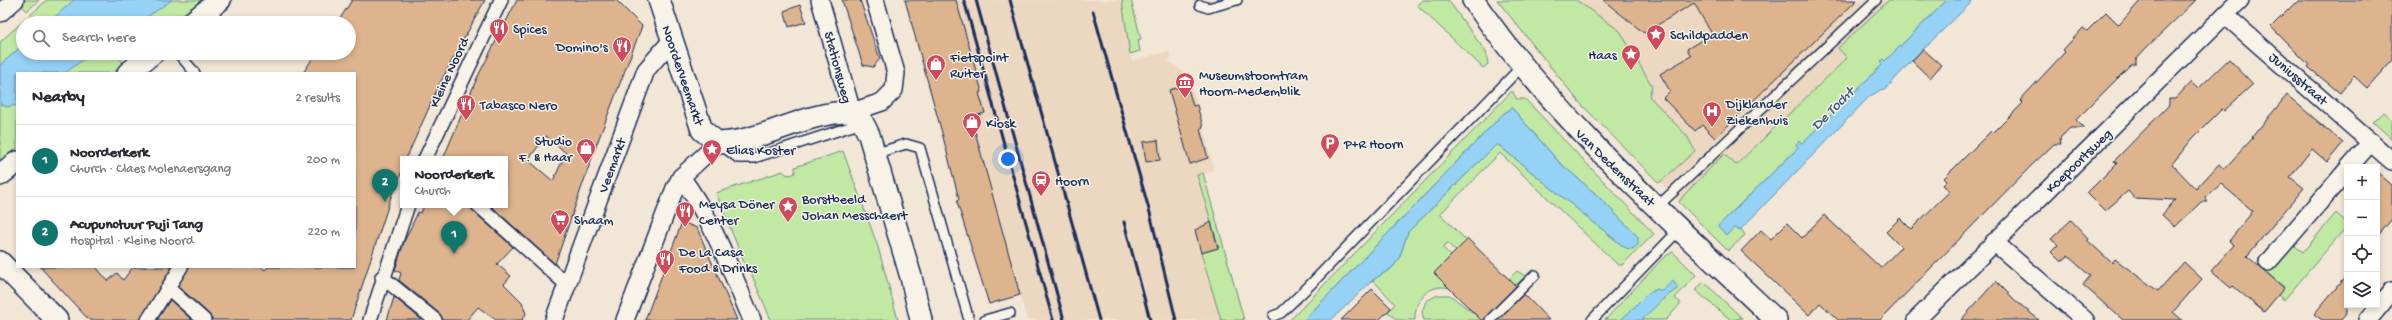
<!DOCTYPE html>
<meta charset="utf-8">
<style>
body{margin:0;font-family:"Gochi Hand",sans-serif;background:#f7f7f7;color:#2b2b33}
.controls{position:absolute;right:12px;bottom:12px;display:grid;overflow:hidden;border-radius:0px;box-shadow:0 2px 6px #0003}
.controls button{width:36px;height:36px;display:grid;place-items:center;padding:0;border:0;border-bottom:1px solid #e1e1e2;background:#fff;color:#2b2b33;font:20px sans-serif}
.you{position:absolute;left:1008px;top:159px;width:14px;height:14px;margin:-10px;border:3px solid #fff;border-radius:50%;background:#1a73e8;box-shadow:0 0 0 6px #1a73e833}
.badge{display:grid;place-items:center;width:26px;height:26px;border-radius:50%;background:#0f766e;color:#fff;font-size:13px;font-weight:700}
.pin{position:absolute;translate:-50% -33px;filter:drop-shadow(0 1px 2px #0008)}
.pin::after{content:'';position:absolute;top:21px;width:14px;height:12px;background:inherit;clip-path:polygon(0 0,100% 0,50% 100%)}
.popup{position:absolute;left:400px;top:156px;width:108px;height:52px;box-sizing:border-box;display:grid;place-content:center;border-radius:0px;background:#fff;filter:drop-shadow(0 1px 3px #0005);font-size:13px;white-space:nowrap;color:#7c7c81}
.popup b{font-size:15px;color:#2b2b33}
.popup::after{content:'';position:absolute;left:50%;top:100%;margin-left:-8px;border:8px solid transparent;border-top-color:#fff}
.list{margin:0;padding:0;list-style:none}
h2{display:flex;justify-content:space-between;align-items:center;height:52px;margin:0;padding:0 16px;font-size:17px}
h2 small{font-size:13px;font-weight:400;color:#7c7c81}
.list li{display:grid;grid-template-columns:26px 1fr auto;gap:12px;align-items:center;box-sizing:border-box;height:72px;padding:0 16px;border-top:1px solid #e1e1e2}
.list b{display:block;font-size:15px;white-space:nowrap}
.list p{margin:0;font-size:13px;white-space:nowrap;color:#7c7c81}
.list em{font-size:13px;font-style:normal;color:#7c7c81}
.icon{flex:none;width:22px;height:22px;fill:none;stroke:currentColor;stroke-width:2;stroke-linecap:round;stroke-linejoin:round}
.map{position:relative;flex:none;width:2392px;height:320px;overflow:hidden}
.search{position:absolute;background:#fff;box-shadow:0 2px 6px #0003;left:16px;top:16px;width:340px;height:44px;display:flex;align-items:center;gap:10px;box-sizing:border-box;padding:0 14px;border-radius:22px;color:#7c7c81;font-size:15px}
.panel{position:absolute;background:#fff;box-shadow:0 2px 6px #0003;left:16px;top:72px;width:340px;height:196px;border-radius:0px}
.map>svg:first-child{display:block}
.built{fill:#ecd7c0}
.green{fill:#c1e9a4;stroke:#6e8c81}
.water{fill:#95d2f6;stroke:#6491b9}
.building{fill:#ddb48e;stroke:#1b2f5e;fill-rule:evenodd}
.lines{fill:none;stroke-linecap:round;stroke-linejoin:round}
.service-casing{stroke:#1b2f5e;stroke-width:12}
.pedestrian-casing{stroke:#1b2f5e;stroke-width:16}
.minor-casing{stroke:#1b2f5e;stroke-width:20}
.tertiary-casing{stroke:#1b2f5e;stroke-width:24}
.service{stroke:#f7f3e8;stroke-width:9}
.pedestrian{stroke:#f7f3e8;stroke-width:13}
.minor{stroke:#f7f3e8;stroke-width:17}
.tertiary{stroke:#f7f3e8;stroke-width:21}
.rail{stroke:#1b2f5e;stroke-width:3}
.labels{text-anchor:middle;stroke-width:3;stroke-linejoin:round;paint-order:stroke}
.poi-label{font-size:14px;fill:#1b2f5e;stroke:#f7f3e8;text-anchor:start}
.street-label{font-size:14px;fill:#1b2f5e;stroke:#f7f3e8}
.water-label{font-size:15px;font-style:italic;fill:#3a5884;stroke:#f7f3e8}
</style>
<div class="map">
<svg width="2392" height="320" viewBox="0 0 2392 320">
<rect width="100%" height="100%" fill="#f2e6d6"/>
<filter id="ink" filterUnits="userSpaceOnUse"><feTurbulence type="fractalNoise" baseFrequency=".025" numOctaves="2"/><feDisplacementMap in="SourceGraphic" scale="8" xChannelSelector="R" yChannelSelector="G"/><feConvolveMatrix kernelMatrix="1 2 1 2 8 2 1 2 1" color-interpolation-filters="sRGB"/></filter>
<g filter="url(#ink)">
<g class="built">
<path d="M905 0H1131L1141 39 1138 40 1140 51 1130 54 1132 61 1169 51 1171 60 1167 61 1189 75 1214 170 1203 174 1244 320H1027L1020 295 989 304 971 239 966 237 957 202 959 199 955 182Z"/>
<path d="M1498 0H1946L1711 234 1554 74Z"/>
</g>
<g class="green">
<path d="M24 0H39L27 11 20 4Z"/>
<path d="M47 0H204L175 23H23V53H120L117 55 124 64 113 73H17V149L0 163V42Z"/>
<path d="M1122 0H1131L1141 39 1138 40 1140 51 1130 54Z"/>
<path d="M1422 0H1448L1486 52 1488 64 1483 68 1417 5Z"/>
<path d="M1497 0H1576L1620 31 1652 86 1649 96 1687 136 1695 151 1659 183 1579 102Z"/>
<path d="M1889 0H1947L1885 61 1883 60 1882 65 1802 144 1799 141 1798 148 1726 218 1734 228 1741 229 1745 235 1728 251 1679 202 1684 195 1724 154 1736 165 1847 58 1838 48Z"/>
<path d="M1512 91 1517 99H1525L1654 234 1622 265H1618L1500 153 1440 214 1507 281 1517 271 1525 276 1508 294H1502L1447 243 1443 248 1499 303 1491 310C1479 303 1466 294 1453 289 1430 281 1414 299 1415 320H1397L1388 312 1395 304 1373 280 1392 268 1399 259 1408 232 1497 144 1624 247 1633 249 1638 237 1597 195 1559 162 1512 108 1503 114 1304 320H1290Z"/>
<path d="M2383 112 2392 120V139L2373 122Z"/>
<path d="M843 151 878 247 898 320H771L750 271 748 272 716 193 783 171 786 174 791 175 795 173V167Z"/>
<path d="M1203 173 1244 320H1221L1201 253 1219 248 1197 175Z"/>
<path d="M2336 213 2347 223V226L2284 300 2278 295 2284 287 2258 265 2292 244 2303 252Z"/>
<path d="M1673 252 1696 275 1675 298 1681 303 1666 320H1642L1663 299 1678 288 1647 294 1621 320H1605L1664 257Z"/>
<path d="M1704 282 1742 318 1731 320 1695 290Z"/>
<path d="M1438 295H1450L1482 320H1424L1422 312 1426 301Z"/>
</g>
<g class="water">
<path d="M74 0H172L138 23H48Z"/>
<path d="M1947 0H1974L1916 56 1885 90 1882 89 1869 97 1740 230 1734 228 1726 235 1718 226 1798 148 1796 144 1799 141 1802 143 1882 65 1880 62 1883 59 1885 61Z"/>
<path d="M23 45V53H92L65 73H17V105L7 107 0 104V65Z"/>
<path d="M1512 108 1559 162 1597 195 1638 237V245C1634 249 1629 250 1624 247L1497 144 1408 232 1399 259 1392 268 1373 280 1331 320H1304L1503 114Z"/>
<path d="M1673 281 1678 288 1663 299 1642 320H1621L1647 294 1657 289 1662 291Z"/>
</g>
<g class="building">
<path d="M352 0H485L441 81 406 159H401L403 167 401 174 392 194 351 320H212L209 314 178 286 189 267H261L265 270 268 267H355V73H303L316 53H349V23H337Z"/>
<path d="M517 0H616L642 26 596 146 555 264 490 205H505V159H443L477 78ZM546 136 566 153 553 181 528 160Z"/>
<path d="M842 0H860L880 59 873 67 863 65Z"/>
<path d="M905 0H956L982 92 979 93 985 113 971 117 1020 295 989 304 957 202 959 199 942 133Z"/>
<path d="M1603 0H1857L1715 138 1702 125 1695 131 1663 98 1670 91 1660 74 1691 56 1687 49 1712 34 1694 3 1644 33Z"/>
<path d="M2141 0H2196L2145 49 2136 59V64L2131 65 2076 120 2084 128H2070L2060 138 2061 144H2054L2030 167 1880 320H1838L1820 303 1809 315 1741 251 1761 230 1771 239 1787 223 1802 238 1824 215 1881 268 1901 247 1886 232 1900 218 1911 229 1950 191 1943 185 1947 181 1944 178 1991 131 1993 133 2023 103 2020 100 2065 52 2063 50 2083 28 2087 31 2106 12 2119 25Z"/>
<path d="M2298 0H2392V60L2367 88 2354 76 2340 93 2308 67 2309 65 2271 27Z"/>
<path d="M800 5 806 22 789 27 784 11Z"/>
<path d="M1923 49 1941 65 1930 78 1912 61Z"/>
<path d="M2229 59 2253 84 2224 111 2222 109 2193 138 2172 164 2196 189 2219 164 2224 169 2253 138 2252 137 2287 95 2343 143 2327 162 2312 149 2290 177 2304 188 2247 256 2284 288 2264 312 2233 286 2231 288 2211 271 2234 245 2229 241 2253 211 2221 184 2205 198 2208 202H2201L2175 227 2162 215 2175 200 2134 198 2128 191 2105 211 2087 193 2117 163 2114 161 2169 105V99H2175L2191 82 2198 89Z"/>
<path d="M1187 85 1193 106 1197 105 1203 127 1200 129 1208 158 1190 164 1169 90Z"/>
<path d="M1158 140 1160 160 1146 162 1143 142Z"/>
<path d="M2377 172 2392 185V219L2377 237Z"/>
<path d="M424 205H470L473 211 513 247 497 264 511 276 504 284 522 302 526 314 522 320H496L478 307 467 320H443L440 314 399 280 401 273 395 270 404 242 418 212 421 213Z"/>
<path d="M2071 220 2088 238 2087 240 2112 263 2115 259 2158 291 2184 262 2202 279 2173 312 2182 320H2123L2083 285 2090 276 2068 256 2061 262 2051 252 2058 245 2051 239Z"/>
<path d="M682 222 697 228 737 320H645Z"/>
<path d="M1211 222 1218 248 1201 253 1195 230Z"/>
<path d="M1468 239 1516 286 1486 316 1484 320H1481L1434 273Z"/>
<path d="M40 267H96L108 281 117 273 123 280 133 267H172L140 320H89Z"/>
<path d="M2347 275V313L2341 320H2322L2314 314Z"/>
<path d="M1996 281 2016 301 2039 320H1961Z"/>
<path d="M1372 289 1391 308 1379 320H1341Z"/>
<path d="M1524 294 1549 320H1498Z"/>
<path d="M394 297 422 320H387Z"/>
<path d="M170 300 192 320H157Z"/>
</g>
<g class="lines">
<g class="service-casing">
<g id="service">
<path d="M1200 5 1208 8 1237 0"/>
<path d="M178 53 195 73"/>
<path d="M721 145 738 158H754L862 123"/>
<path d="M874 154 906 144 920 148 969 320"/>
<path d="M1657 207 1876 0"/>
<path d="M1273 316 1281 313 1309 286 1523 65"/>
<path d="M985 320 1010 313"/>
<path d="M1490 320 1535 275"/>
<path d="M1592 320 1680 229"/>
</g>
</g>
<g class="pedestrian-casing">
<g id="pedestrian">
<path d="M425 159 501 0"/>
<path d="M478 205 567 285"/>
<path d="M382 277 435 320"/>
<path d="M168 288 204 320"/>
<path d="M148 320 181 267"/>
<path d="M370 320 408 205"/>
</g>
</g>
<g class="minor-casing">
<g id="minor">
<path d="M820 0 852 112 882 102 894 90 896 73 875 0"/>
<path d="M0 13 15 0"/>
<path d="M2225 15 2392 161"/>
<path d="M2349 167 2371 142"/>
<path d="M681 177C713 220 731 271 752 320"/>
<path d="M1994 242 2085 320"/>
<path d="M2268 262 2347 170"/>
<path d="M554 320 646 70 672 40"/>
<path d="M625 320 675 188 681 177 718 143"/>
<path d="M1916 320 2240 0"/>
<path d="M2368 320 2392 291"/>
</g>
</g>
<g class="tertiary-casing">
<g id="tertiary">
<path d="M659 0 702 130 718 143C764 142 805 111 852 112L863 123 869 135 911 277 921 320"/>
<path d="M1473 0C1557 121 1669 219 1776 320"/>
<path d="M191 23 220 0"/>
<path d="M128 73 153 53"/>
<path d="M0 175 17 162"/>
<path d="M0 262 57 320"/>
</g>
</g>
<use href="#service" class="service"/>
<use href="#pedestrian" class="pedestrian"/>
<use href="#minor" class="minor"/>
<use href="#tertiary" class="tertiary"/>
<g class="rail">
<path d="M964 0 1053 320"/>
<path d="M976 0 1064 320"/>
<path d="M1010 0 1099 320"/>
<path d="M1093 11 1150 213 1176 320"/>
<path d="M1124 222 1150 320"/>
</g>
</g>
</g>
<defs>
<g id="restaurant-pin" transform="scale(1)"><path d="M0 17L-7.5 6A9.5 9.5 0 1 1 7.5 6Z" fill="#d1495b" stroke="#f7f3e8"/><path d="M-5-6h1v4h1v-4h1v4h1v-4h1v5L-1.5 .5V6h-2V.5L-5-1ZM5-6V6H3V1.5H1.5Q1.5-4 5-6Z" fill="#fff"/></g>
<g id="sight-pin" transform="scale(1)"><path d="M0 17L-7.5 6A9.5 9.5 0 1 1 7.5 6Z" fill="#d1495b" stroke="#f7f3e8"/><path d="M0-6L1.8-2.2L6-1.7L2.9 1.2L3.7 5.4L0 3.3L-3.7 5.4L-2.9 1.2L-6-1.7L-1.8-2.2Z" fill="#fff"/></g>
<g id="shop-pin" transform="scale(1)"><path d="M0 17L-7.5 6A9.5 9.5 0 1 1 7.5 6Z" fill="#d1495b" stroke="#f7f3e8"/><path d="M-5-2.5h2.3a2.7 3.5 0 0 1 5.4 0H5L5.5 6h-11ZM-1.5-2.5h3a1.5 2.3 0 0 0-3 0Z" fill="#fff"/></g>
<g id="museum-pin" transform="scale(1)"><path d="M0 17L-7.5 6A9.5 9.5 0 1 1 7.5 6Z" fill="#d1495b" stroke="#f7f3e8"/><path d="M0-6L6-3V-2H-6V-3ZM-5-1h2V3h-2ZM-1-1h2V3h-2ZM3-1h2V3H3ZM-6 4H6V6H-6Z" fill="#fff"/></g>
<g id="hospital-pin" transform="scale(1)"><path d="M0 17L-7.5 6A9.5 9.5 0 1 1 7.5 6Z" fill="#d1495b" stroke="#f7f3e8"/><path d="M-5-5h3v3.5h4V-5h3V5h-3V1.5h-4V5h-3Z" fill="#fff"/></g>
<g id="parking-pin" transform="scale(1)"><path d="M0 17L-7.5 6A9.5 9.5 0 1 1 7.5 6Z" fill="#d1495b" stroke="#f7f3e8"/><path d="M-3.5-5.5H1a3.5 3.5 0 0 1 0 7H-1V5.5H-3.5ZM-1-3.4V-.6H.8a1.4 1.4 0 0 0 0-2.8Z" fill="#fff"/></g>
<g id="station-pin" transform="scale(1)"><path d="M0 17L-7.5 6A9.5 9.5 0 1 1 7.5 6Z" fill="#d1495b" stroke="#f7f3e8"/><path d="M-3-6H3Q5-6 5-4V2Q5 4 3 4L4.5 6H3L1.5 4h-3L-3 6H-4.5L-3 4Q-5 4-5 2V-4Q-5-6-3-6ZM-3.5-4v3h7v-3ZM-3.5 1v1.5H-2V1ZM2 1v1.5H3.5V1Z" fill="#fff"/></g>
<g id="supermarket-pin" transform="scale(1)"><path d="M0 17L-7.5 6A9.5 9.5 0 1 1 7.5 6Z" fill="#d1495b" stroke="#f7f3e8"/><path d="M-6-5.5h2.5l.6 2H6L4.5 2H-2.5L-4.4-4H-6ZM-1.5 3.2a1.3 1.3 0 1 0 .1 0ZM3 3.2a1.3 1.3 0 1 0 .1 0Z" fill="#fff"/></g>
</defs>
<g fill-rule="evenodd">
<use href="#restaurant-pin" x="499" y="28"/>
<use href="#sight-pin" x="1656" y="34"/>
<use href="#restaurant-pin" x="622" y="46"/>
<use href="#sight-pin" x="1631" y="54"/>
<use href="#shop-pin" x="936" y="64"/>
<use href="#museum-pin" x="1185" y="82"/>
<use href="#restaurant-pin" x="466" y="104"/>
<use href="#hospital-pin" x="1712" y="111"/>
<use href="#shop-pin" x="972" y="122"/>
<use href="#parking-pin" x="1330" y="143"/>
<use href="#shop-pin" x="586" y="148"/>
<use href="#sight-pin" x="712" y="149"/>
<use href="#station-pin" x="1041" y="180"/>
<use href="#sight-pin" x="788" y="206"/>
<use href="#restaurant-pin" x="685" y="211"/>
<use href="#supermarket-pin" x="560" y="219"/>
<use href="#restaurant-pin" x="665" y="259"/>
</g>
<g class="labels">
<g class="poi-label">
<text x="513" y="33">Spices</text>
<text x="1670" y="39">Schildpadden</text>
<text x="608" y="51" text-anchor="end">Domino's</text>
<text x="1617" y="59" text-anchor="end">Haas</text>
<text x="950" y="61">Fietspoint<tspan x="950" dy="16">Ruiter</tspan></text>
<text x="1199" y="79">Museumstoomtram<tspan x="1199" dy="16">Hoorn-Medemblik</tspan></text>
<text x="1726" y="108">Dijklander<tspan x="1726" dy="16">Ziekenhuis</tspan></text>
<text x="480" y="109">Tabasco Nero</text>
<text x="986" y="127">Kiosk</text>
<text x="572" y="145" text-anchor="end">Studio<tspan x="572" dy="16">F. &amp; Haar</tspan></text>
<text x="1344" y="148">P+R Hoorn</text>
<text x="726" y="154">Elias Koster</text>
<text x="1055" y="185">Hoorn</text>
<text x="802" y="203">Borstbeeld<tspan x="802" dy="16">Johan Messchaert</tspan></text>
<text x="699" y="208">Meysa Döner<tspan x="699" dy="16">Center</tspan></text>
<text x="574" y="224">Shaam</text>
<text x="679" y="256">De La Casa<tspan x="679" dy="16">Food &amp; Drinks</tspan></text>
</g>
<g class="street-label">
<text transform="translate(839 67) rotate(75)" y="5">Stationsweg</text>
<text transform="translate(448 72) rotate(-65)" y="5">Kleine Noord</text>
<text transform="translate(684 75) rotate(71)" y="5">Noorderveemarkt</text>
<text transform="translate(2299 78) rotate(41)" y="5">Juniusstraat</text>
<text transform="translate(2078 160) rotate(-44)" y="5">Koepoortsweg</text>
<text transform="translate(611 165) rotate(-70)" y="5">Veemarkt</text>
<text transform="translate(1616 167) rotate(44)" y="5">Van Dedemstraat</text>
</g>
<g class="water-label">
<text transform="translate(1832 108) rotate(-45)" y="5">De Tocht</text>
</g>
</g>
</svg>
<div class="controls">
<button>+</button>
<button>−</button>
<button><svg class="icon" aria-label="locate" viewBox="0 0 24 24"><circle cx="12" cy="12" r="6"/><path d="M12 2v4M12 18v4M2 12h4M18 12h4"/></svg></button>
<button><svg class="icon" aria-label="layers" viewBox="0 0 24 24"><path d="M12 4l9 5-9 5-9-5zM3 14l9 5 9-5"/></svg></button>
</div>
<div class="you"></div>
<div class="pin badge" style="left:454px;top:254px">1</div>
<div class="popup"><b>Noorderkerk</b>Church</div>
<div class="pin badge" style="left:385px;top:202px">2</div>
<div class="search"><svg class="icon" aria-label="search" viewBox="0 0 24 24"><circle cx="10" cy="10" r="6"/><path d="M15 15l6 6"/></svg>Search here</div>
<section class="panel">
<h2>Nearby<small>2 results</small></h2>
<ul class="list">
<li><span class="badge">1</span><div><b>Noorderkerk</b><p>Church · Claes Molenaersgang</p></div><em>200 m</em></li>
<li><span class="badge">2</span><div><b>Acupunctuur Puji Tang</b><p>Hospital · Kleine Noord</p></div><em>220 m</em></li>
</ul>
</section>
</div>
